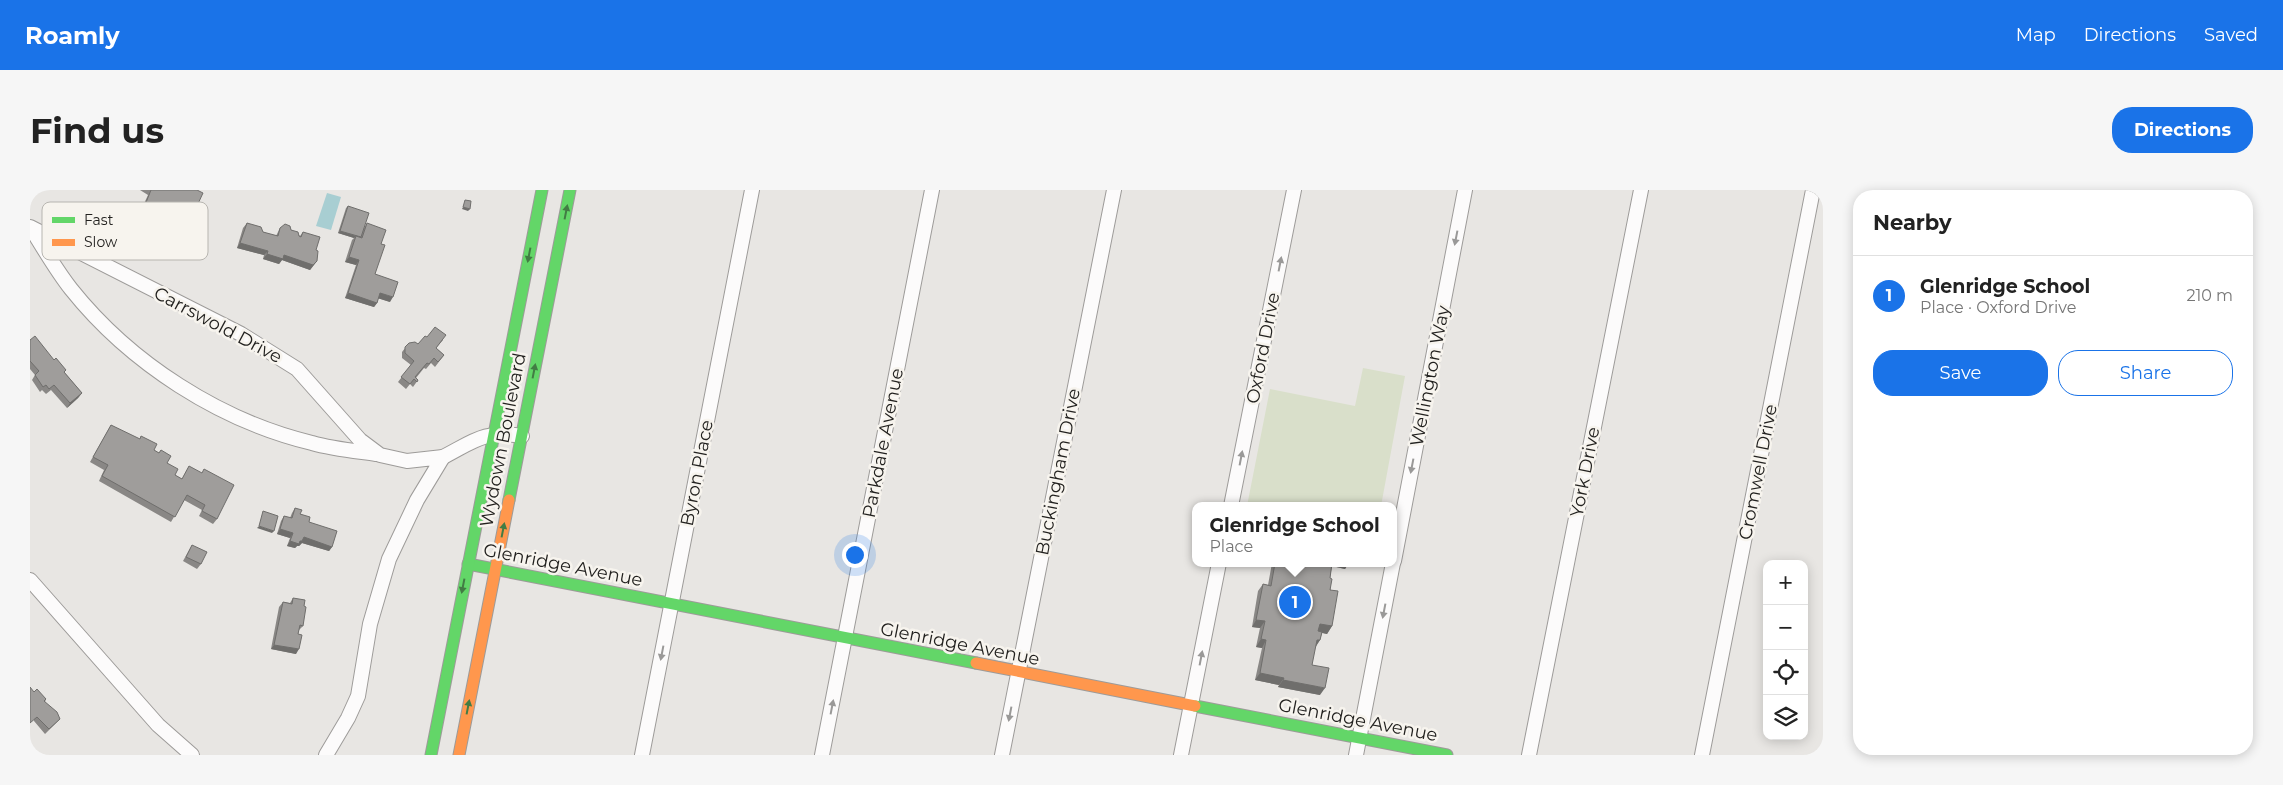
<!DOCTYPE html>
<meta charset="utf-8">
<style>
body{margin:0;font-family:Montserrat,sans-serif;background:#f6f6f6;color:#222}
.controls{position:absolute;right:15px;bottom:15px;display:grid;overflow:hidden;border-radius:10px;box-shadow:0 2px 12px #0003}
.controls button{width:45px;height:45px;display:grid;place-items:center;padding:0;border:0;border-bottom:1px solid #e0e0e0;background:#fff;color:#222;font:25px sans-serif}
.you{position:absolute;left:824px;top:364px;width:18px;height:18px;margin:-12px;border:4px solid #fff;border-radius:50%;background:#1a73e8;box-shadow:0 0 0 8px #1a73e833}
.badge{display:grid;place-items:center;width:32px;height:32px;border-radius:50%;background:#1a73e8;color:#fff;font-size:16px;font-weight:700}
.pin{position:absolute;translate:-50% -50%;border:2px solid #fff;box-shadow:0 1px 5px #0006}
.popup{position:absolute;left:1162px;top:312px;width:205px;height:65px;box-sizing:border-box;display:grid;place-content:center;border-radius:10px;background:#fff;filter:drop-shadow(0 1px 4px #0005);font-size:16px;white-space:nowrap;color:#767676}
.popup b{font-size:19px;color:#222}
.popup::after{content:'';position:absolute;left:50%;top:100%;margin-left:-10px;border:10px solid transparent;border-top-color:#fff}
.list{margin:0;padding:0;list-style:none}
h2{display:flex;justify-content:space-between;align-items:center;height:65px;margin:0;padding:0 20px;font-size:21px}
h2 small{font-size:16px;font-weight:400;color:#767676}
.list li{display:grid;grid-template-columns:32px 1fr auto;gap:15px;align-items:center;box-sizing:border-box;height:80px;padding:0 20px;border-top:1px solid #e0e0e0}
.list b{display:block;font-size:19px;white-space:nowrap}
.list p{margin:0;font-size:16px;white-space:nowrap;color:#767676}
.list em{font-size:16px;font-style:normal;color:#767676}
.actions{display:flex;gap:10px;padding:15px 20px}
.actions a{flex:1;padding:11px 0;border:1px solid #1a73e8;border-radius:20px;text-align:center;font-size:18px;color:#1a73e8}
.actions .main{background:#1a73e8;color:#fff}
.icon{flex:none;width:28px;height:28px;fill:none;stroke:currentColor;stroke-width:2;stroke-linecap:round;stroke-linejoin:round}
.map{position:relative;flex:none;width:1793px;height:565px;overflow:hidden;border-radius:20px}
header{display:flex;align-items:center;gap:30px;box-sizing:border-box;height:70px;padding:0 25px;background:#1a73e8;color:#fff}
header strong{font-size:24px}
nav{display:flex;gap:28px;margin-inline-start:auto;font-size:18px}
.intro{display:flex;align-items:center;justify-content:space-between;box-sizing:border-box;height:120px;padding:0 30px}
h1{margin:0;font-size:35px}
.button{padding:12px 22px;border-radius:20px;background:#1a73e8;color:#fff;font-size:18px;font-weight:700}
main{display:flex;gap:30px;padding:0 30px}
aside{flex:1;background:#fff;border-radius:20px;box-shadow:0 2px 12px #0003}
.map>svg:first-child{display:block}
.green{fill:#d9dfca}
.water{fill:#a8ced2}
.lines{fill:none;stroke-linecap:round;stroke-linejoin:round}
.street-casing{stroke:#9d9b99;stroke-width:16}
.fast-casing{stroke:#9d9b99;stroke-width:13}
.slow-casing{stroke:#9d9b99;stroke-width:13}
.street{stroke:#fcfbfb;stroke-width:14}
.fast{stroke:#63d668;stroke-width:11}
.slow{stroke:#ff974d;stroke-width:11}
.wall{fill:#898785}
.shaded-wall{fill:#6f6e6c}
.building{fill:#9f9d9b;stroke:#6f6e6c}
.oneway{fill:#427c44}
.oneway2{fill:#9a9998}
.labels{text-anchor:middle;stroke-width:5;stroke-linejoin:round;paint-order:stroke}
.street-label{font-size:18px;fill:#22211f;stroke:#f7f4ee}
.key{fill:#f7f4ee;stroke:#b7b5b0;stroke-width:1}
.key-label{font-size:14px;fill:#22211f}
</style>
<header>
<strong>Roamly</strong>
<nav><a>Map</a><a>Directions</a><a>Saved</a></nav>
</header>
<div class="intro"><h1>Find us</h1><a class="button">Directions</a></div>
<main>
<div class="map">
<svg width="1793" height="565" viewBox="0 0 1793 565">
<rect width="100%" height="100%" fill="#e8e6e3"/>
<path class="green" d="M1333 178 1375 186 1351 316H1217L1240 199 1325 216Z"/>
<path class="water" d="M297 3 311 7 301 40 286 36Z"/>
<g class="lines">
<g class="street-casing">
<g id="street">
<path d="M0 37 211 144 267 179 330 250 350 265 377 271 413 267 387 310 359 369 340 434 328 506 318 528 296 565"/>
<path d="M1 38C14 59 26 80 41 99 100 173 190 231 282 253 303 259 325 261 346 264"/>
<path d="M413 267C444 251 454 240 492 246"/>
<path d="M1201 316 1264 0"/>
<path d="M1364 371 1435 0"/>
<path d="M0 390 128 535 162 565"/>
<path d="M612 565 722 0"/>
<path d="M792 565 902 0"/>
<path d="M972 565 1084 0"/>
<path d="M1151 565 1189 373"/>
<path d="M1326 565 1363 373"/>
<path d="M1499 565 1611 0"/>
<path d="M1672 565 1783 0"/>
</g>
</g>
<g class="fast-casing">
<g id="fast">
<path d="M479 310 540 0"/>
<path d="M438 374 946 473"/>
<path d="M1165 516 1417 565"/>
<path d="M401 565 512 0"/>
</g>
</g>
<g class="slow-casing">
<g id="slow">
<path d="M946 473 1165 516"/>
<path d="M429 565 479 310"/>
</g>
</g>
<use href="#street" class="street"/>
<use href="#fast" class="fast"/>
<use href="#slow" class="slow"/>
</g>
<g class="wall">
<path d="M110 0H167L160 31 156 36 144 30 143 32 126 24 125 26 118 25 111 20 118 5Z"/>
<path d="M318 16 334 38 337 33 351 54 345 84 360 112 348 108 347 113 344 117 315 108 326 75 315 72 322 50 324 48 308 43 316 18Z"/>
<path d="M217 33 233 42 246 46 250 38 261 40 270 46 273 42 286 60 287 71 280 80 252 70 249 74 233 69 234 65 207 58 213 38Z"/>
<path d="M397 147 413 150 406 158 414 165 405 177 401 173 396 179 394 178 386 188 388 190 383 197 380 194 376 199 368 192 381 175 372 168V162L379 153 388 154Z"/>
<path d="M0 150 24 170 52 203 48 208 37 218 21 200 16 204 12 200 10 202 2 190 5 185 0 179Z"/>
<path d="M81 235 129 263 131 260 137 273 145 285 152 289 159 276 187 329 183 334 169 326 172 320 154 310 141 332 69 291 74 280 60 272Z"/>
<path d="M265 318 270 324 279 332 302 357 299 361 272 353 269 356H267L265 358 257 356 260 348 247 344 251 331 254 326 260 328 262 323Z"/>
<path d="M162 355 171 374 167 379 153 371Z"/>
<path d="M1242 373H1319L1315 379 1302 376 1300 388 1302 436 1297 444 1292 443 1290 450 1285 457 1282 475 1290 505 1248 497 1249 495 1225 490 1232 458 1226 457 1230 438 1222 437 1228 401 1233 394 1238 395Z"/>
<path d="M263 408 274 416 273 436 269 440 268 444 266 464 241 459 249 417 253 412 260 413Z"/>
<path d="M4 502 16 509 15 512 30 529 15 544 4 531Z"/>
</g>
<g class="shaded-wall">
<path d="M433 17 440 19 438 21 432 19Z"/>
<path d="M122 20 128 21 125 26 118 25Z"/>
<path d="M310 41 326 46 324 48 308 43Z"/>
<path d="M210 53 238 61 234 65 207 58Z"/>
<path d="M237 64 254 65 287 71 280 80 252 70 249 74 233 69Z"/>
<path d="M319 67 329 70 326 75 315 72Z"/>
<path d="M318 103 347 113 344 117 315 108Z"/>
<path d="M350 103 363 107 360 112 347 108Z"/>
<path d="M52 203 48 208 37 218 40 213Z"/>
<path d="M229 336 244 341 242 343 227 338Z"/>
<path d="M250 339 263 343 260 348 247 344Z"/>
<path d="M274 347 302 357 299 361 272 353 269 356H267L265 358 257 356 260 351H270Z"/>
<path d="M1300 373H1319L1315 379 1298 375Z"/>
<path d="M1226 430 1235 431 1230 438 1222 437Z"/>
<path d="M1290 434 1302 436 1297 444 1285 441Z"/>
<path d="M1231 449 1236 450 1232 458 1226 457Z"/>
<path d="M1287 450H1290L1285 458Z"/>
<path d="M244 455 269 459 266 464 241 459Z"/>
<path d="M1230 483 1254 488 1249 495 1225 490Z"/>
<path d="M1253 490 1295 498 1290 505 1248 497Z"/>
</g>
<g class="building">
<path d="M121 0H167L173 3 160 31 148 25 147 27 129 19 128 21 122 20 115 15Z"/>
<path d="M435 10 441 11 440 19 433 17Z"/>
<path d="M318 16 339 23 331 47 310 41Z"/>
<path d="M217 33 231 37 233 42 248 46 250 38 255 34 260 36 261 40 268 42 269 46 271 47 273 42 290 47 286 60 288 61 287 71 283 75 254 65 253 69 237 64 238 61 210 53Z"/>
<path d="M337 33 356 40 351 54 355 55 345 84 368 92 363 107 350 103 347 113 318 103 329 70 319 67 326 46 332 48Z"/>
<path d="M405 137 416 145 406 158 414 165 408 172 404 168 399 174 397 173 385 187 388 190 387 192 384 189 380 194 371 187 384 171 375 163V157L379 153 385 152 388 154 395 146 397 147Z"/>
<path d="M5 146 24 170 26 168 36 180 34 182 52 203 40 213 24 195 19 199 16 195 13 197 5 185 9 181 0 171V150Z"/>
<path d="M81 235 110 249 111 246 127 254 124 260 129 263 131 260 141 266 137 273 148 279 145 285 152 289 159 276 172 283 174 279 204 295 187 329 172 321 175 315 157 305 145 327 72 286 78 275 63 267Z"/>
<path d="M1282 313 1295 316H1282Z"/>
<path d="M265 318 272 320 270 324 280 327 279 332 307 341 302 357 274 347 272 351H270L269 354 260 351 263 343 250 339 254 326 262 328Z"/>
<path d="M233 321 248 326 244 341 229 336Z"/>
<path d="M162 355 177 362 171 374 156 367Z"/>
<path d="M1245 373H1302L1300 388 1302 389 1300 400 1308 401 1302 436 1290 434 1288 441 1292 442 1290 450H1287L1282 475 1299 478 1295 498 1253 490 1254 488 1230 483 1236 450 1231 449 1235 431 1226 430 1233 394 1241 396Z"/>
<path d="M263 408 275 410 274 416 276 417 273 436 270 435 268 444 272 445 269 459 244 455 253 412 262 414Z"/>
<path d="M0 497 4 502 7 499 16 509 14 511 27 522 30 529 19 539 7 527 0 533Z"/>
</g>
<defs><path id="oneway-solid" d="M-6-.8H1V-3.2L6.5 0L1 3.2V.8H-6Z" transform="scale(1.25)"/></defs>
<g class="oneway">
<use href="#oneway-solid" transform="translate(536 22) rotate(-79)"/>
<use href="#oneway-solid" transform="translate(499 65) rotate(101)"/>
<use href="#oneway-solid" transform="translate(504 181) rotate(-79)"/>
<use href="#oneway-solid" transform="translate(473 340) rotate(-79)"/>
<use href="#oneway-solid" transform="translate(433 396) rotate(101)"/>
<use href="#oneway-solid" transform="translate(438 517) rotate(-79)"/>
</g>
<g class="oneway2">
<use href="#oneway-solid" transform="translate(1426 48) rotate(101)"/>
<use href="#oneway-solid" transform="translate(1250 74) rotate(-79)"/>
<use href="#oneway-solid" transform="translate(1211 268) rotate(-79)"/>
<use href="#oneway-solid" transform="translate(1382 276) rotate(101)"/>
<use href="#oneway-solid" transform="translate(1354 421) rotate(101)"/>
<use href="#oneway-solid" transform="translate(632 463) rotate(101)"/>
<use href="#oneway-solid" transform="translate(1171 468) rotate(-79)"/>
<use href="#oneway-solid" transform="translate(802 517) rotate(-79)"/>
<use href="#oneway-solid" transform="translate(980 524) rotate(101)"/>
</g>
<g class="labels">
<g class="street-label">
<text transform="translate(188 135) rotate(28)" y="6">Carrswold Drive</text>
<text transform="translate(1233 158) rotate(-79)" y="6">Oxford Drive</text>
<text transform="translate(1400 186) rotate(-79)" y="6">Wellington Way</text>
<text transform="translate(473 250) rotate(-79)" y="6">Wydown Boulevard</text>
<text transform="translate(853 253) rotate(-79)" y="6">Parkdale Avenue</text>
<text transform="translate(1028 282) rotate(-79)" y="6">Buckingham Drive</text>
<text transform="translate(1555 282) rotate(-79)" y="6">York Drive</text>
<text transform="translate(1728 282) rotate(-79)" y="6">Cromwell Drive</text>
<text transform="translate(667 283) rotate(-79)" y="6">Byron Place</text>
<text transform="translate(533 375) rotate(11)" y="6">Glenridge Avenue</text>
<text transform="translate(930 454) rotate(11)" y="6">Glenridge Avenue</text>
<text transform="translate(1328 530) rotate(11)" y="6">Glenridge Avenue</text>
</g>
</g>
<rect x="12" y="12" width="166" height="58" rx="8" class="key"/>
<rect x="22" y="27" width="23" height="6" fill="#63d668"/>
<rect x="22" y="49" width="23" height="7" fill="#ff974d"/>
<g class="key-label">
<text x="54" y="35">Fast</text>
<text x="54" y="57">Slow</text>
</g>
</svg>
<div class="controls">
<button>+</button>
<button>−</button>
<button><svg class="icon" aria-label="locate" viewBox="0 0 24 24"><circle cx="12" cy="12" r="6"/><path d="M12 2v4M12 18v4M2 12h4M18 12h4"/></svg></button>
<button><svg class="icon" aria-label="layers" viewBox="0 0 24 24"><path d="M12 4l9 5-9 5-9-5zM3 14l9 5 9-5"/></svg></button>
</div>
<div class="you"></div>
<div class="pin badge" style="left:1265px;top:412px">1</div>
<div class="popup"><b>Glenridge School</b>Place</div>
</div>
<aside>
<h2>Nearby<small></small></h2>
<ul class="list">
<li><span class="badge">1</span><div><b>Glenridge School</b><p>Place · Oxford Drive</p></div><em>210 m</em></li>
</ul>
<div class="actions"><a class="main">Save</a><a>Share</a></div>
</aside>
</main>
